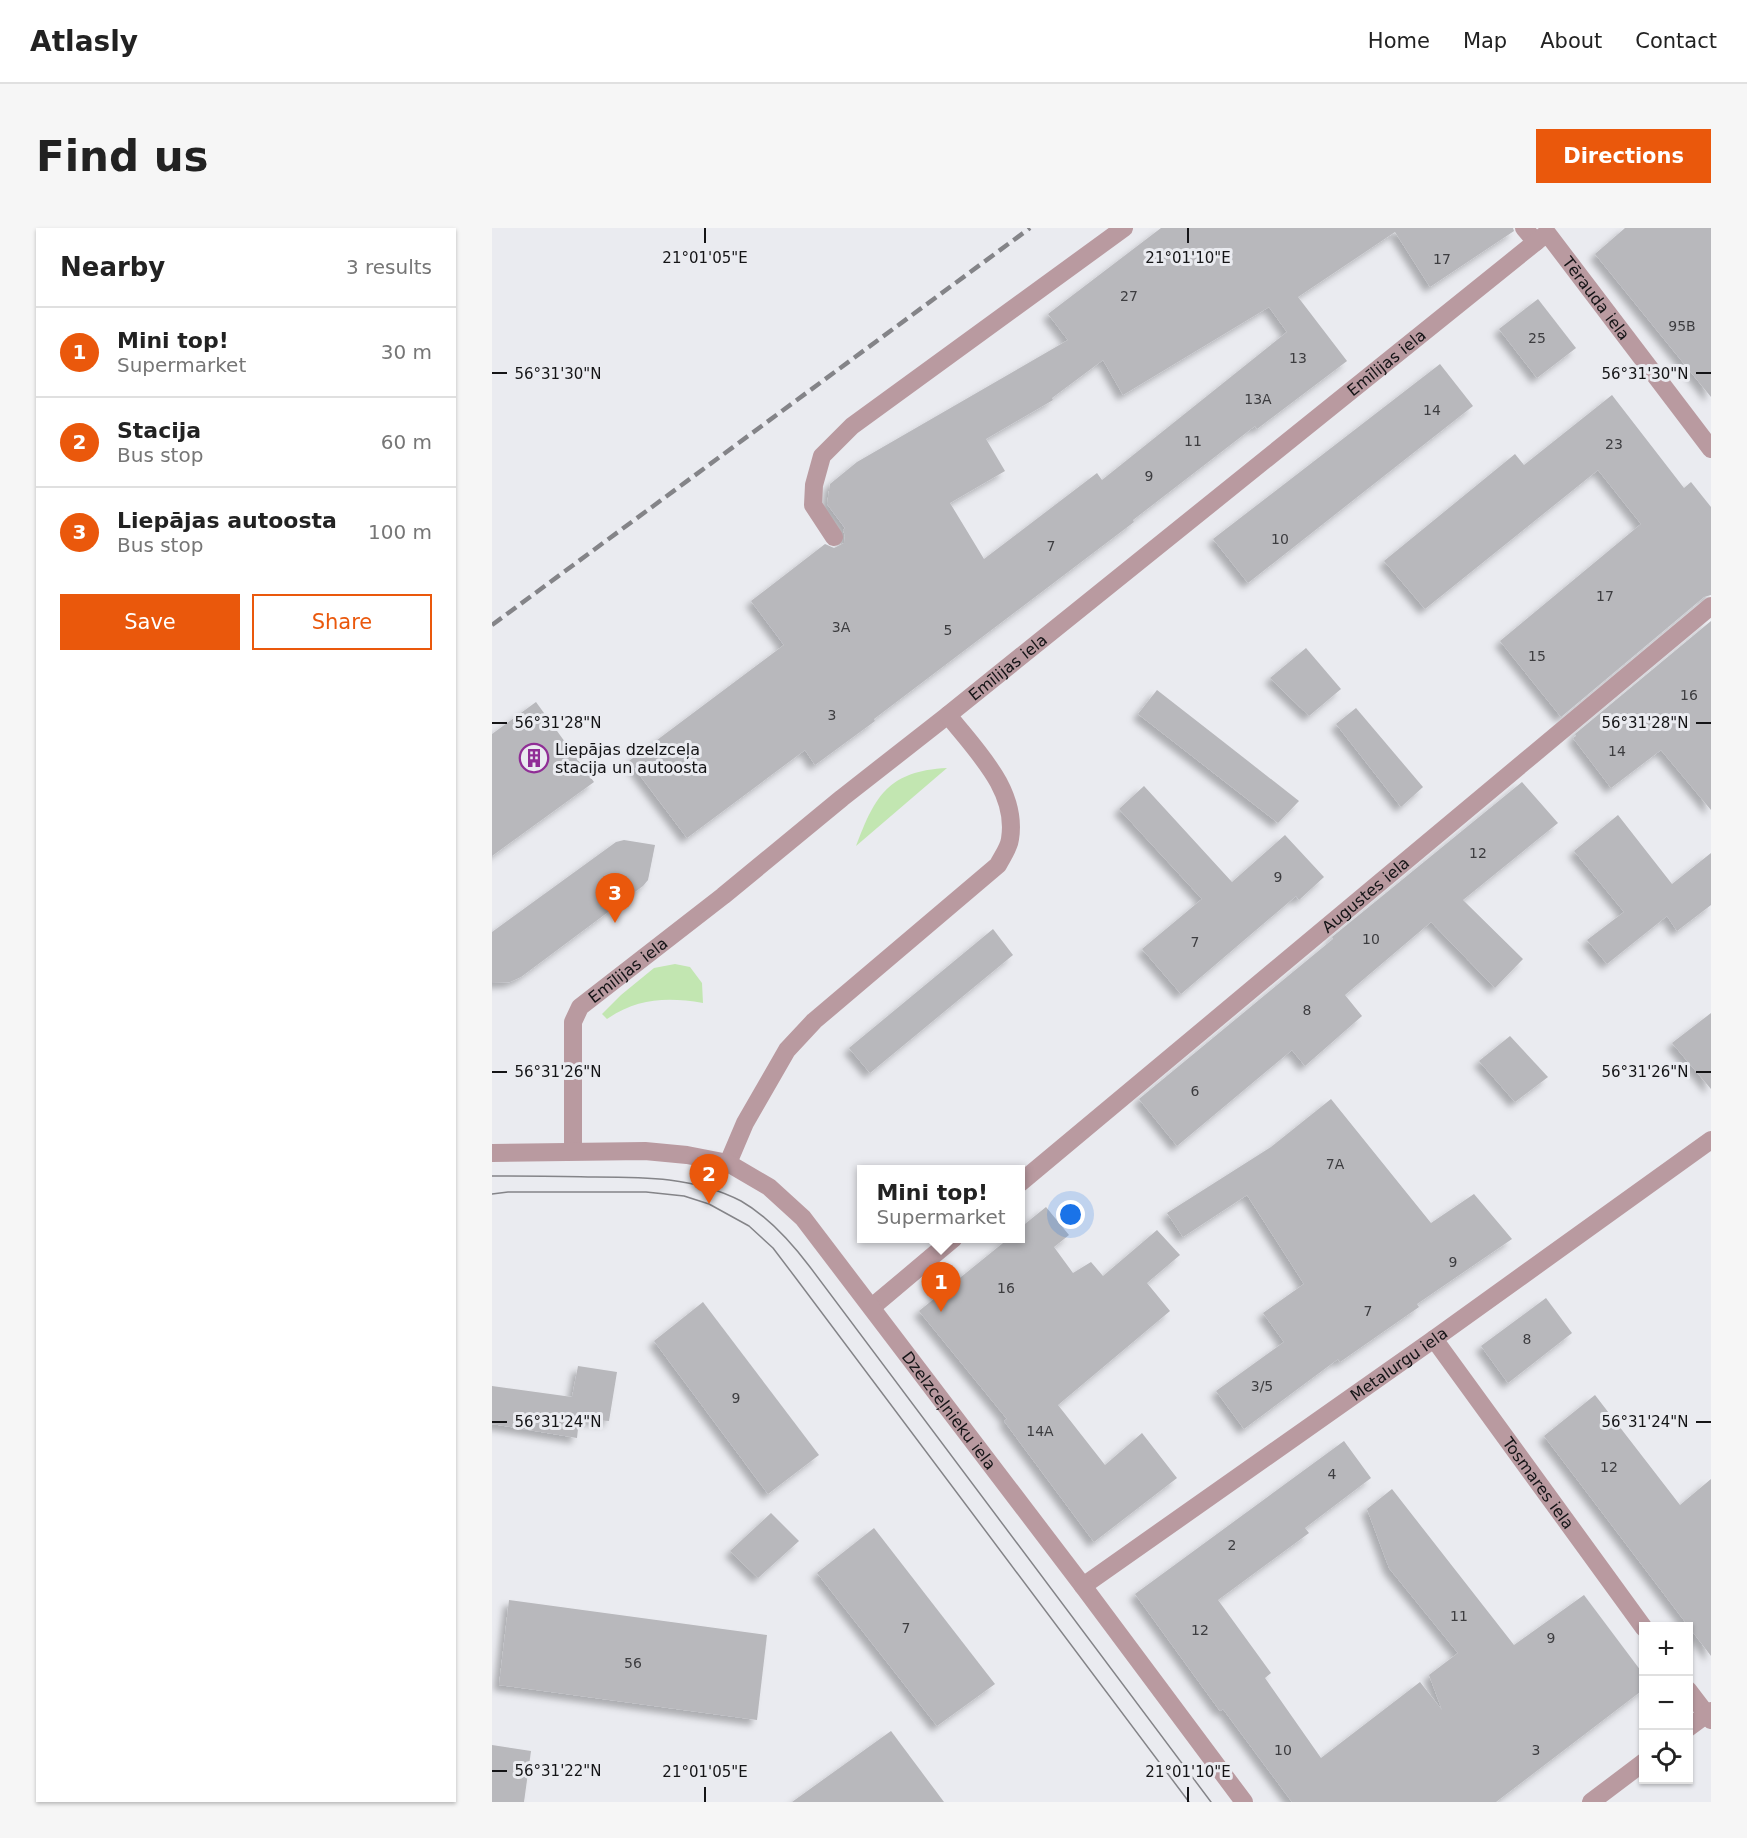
<!DOCTYPE html>
<meta charset="utf-8">
<style>
body{margin:0;font-family:"DejaVu Sans",sans-serif;background:#f6f6f6;color:#222}
.controls{position:absolute;right:18px;bottom:18px;display:grid;overflow:hidden;border-radius:0px;box-shadow:0 2px 4px #0004}
.controls button{width:54px;height:54px;display:grid;place-items:center;padding:0;border:0;border-bottom:2px solid #e0e0e0;background:#fff;color:#222;font:30px sans-serif}
.you{position:absolute;left:579px;top:987px;width:21px;height:21px;margin:-15px;border:4px solid #fff;border-radius:50%;background:#1a73e8;box-shadow:0 0 0 9px #1a73e833}
.badge{display:grid;place-items:center;width:39px;height:39px;border-radius:50%;background:#ea580c;color:#fff;font-size:20px;font-weight:700}
.pin{position:absolute;translate:-50% -50px;filter:drop-shadow(0 2px 3px #0008)}
.pin::after{content:'';position:absolute;top:32px;width:21px;height:18px;background:inherit;clip-path:polygon(0 0,100% 0,50% 100%)}
.popup{position:absolute;left:365px;top:937px;width:168px;height:78px;box-sizing:border-box;display:grid;place-content:center;border-radius:0px;background:#fff;filter:drop-shadow(0 2px 4px #0005);font-size:20px;white-space:nowrap;color:#767676}
.popup b{font-size:22px;color:#222}
.popup::after{content:'';position:absolute;left:50%;top:100%;margin-left:-12px;border:12px solid transparent;border-top-color:#fff}
.list{margin:0;padding:0;list-style:none}
h2{display:flex;justify-content:space-between;align-items:center;height:78px;margin:0;padding:0 24px;font-size:26px}
h2 small{font-size:20px;font-weight:400;color:#767676}
.list li{display:grid;grid-template-columns:39px 1fr auto;gap:18px;align-items:center;box-sizing:border-box;height:90px;padding:0 24px;border-top:2px solid #e0e0e0}
.list b{display:block;font-size:22px;white-space:nowrap}
.list p{margin:0;font-size:20px;white-space:nowrap;color:#767676}
.list em{font-size:20px;font-style:normal;color:#767676}
.actions{display:flex;gap:12px;padding:18px 24px}
.actions a{flex:1;padding:14px 0;border:2px solid #ea580c;border-radius:0px;text-align:center;font-size:21px;color:#ea580c}
.actions .main{background:#ea580c;color:#fff}
.icon{flex:none;width:33px;height:33px;fill:none;stroke:currentColor;stroke-width:2;stroke-linecap:round;stroke-linejoin:round}
.map{position:relative;flex:none;width:1219px;height:1574px;overflow:hidden;border-radius:0px}
header{display:flex;align-items:center;gap:36px;box-sizing:border-box;height:84px;padding:0 30px;background:#fff;border-bottom:2px solid #e0e0e0}
header strong{font-size:28px}
nav{display:flex;gap:33px;margin-inline-start:auto;font-size:21px}
.intro{display:flex;align-items:center;justify-content:space-between;box-sizing:border-box;height:144px;padding:0 36px}
h1{margin:0;font-size:42px}
.button{padding:15px 27px;border-radius:0px;background:#ea580c;color:#fff;font-size:21px;font-weight:700}
main{display:flex;gap:36px;padding:0 36px}
aside{flex:1;background:#fff;border-radius:0px;box-shadow:0 2px 4px #0004}
.map>svg:first-child{display:block}
.green{fill:#c2e6b1}
.building{fill:#b8b8bc;fill-rule:evenodd;filter:url(#shadow)}
.lines{fill:none;stroke-linecap:round;stroke-linejoin:round}
.service{stroke:#b99aa0;stroke-width:18}
.minor{stroke:#b99aa0;stroke-width:18}
.tertiary{stroke:#b99aa0;stroke-width:18}
.tram{stroke:#848488;stroke-width:1.5}
.rail{stroke:#848488;stroke-width:4.5;stroke-dasharray:12 6;stroke-linecap:butt}
.ticks{fill:none;stroke:#141416;stroke-width:2}
.labels{text-anchor:middle;stroke-width:6;stroke-linejoin:round;paint-order:stroke}
.number-label{font-size:14px;fill:#3d3d40}
.street-label{font-size:16px;fill:#141416;stroke:#eaebf0}
.poi-label{font-size:16px;fill:#141416;stroke:#eaebf0;text-anchor:start}
.ticks-label{font-size:15px;text-anchor:middle;fill:#141416;stroke:#eaebf0;stroke-width:6;stroke-linejoin:round;paint-order:stroke}
</style>
<header>
<strong>Atlasly</strong>
<nav><a>Home</a><a>Map</a><a>About</a><a>Contact</a></nav>
</header>
<div class="intro"><h1>Find us</h1><a class="button">Directions</a></div>
<main>
<aside>
<h2>Nearby<small>3 results</small></h2>
<ul class="list">
<li><span class="badge">1</span><div><b>Mini top!</b><p>Supermarket</p></div><em>30 m</em></li>
<li><span class="badge">2</span><div><b>Stacija</b><p>Bus stop</p></div><em>60 m</em></li>
<li><span class="badge">3</span><div><b>Liepājas autoosta</b><p>Bus stop</p></div><em>100 m</em></li>
</ul>
<div class="actions"><a class="main">Save</a><a>Share</a></div>
</aside>
<div class="map">
<svg width="1219" height="1574" viewBox="0 0 1219 1574">
<defs>
<filter id="shadow"><feDropShadow dx="-5.5" dy="5.5" stdDeviation="3" flood-color="#0004"/></filter>
</defs>
<rect width="100%" height="100%" fill="#eaebf0"/>
<g class="green">
<path d="M455 540 364 618C383 567 397 543 455 540Z"/>
<path d="M183 736 198 739 210 755 211 775C175 769 146 770 115 791L110 786 129 767 162 740Z"/>
</g>
<g class="building">
<path d="M669 0H1021L1022 3 938 59 903 4 806 69 855 133 765 201 763 198 641 292 642 294 382 491 383 493 323 537 313 522 195 610 137 533 292 417 259 373 333 316 342 320 352 315 353 308 351 302 353 300 335 276 338 256 365 234 576 112 556 86ZM777 79 795 104 610 252 605 245 492 331 458 275 513 243 494 211 561 172 560 170 611 132 631 167Z"/>
<path d="M1133 0H1219V169L1103 26Z"/>
<path d="M1046 71 1084 120 1045 150 1007 101Z"/>
<path d="M948 136 981 178 756 355 721 311Z"/>
<path d="M1120 167 1192 260 1199 254 1219 279V367L1212 369 1069 489 1008 413 1149 296 1106 242 933 381 892 333 1023 226 1032 237Z"/>
<path d="M1219 393V582L1169 522 1119 560 1081 510 1084 508 1083 506Z"/>
<path d="M814 420 849 461 817 488 778 450Z"/>
<path d="M665 462 724 508 807 573 786 595 646 486Z"/>
<path d="M44 474 102 554 0 628V506Z"/>
<path d="M864 480 931 559 909 579 844 496Z"/>
<path d="M1030 554 1066 595 971 672 1031 731 1003 760 939 694 853 767 870 788 813 838 800 822 685 918 647 871 841 711 840 709 867 687Z"/>
<path d="M652 558 740 654 793 607 832 649 807 672 804 668 689 766 650 721 710 671 627 581Z"/>
<path d="M1126 587 1180 656 1219 625V677L1185 703 1175 688 1115 736 1095 712 1132 684 1082 623Z"/>
<path d="M132 612 163 617 156 652 151 658 29 749 18 754 0 755V704L124 614Z"/>
<path d="M501 701 521 727 378 845 357 820Z"/>
<path d="M1219 785V861L1180 815Z"/>
<path d="M1018 808 1056 849 1023 874 987 833Z"/>
<path d="M839 871 939 995 982 966 1020 1011 925 1076 927 1079 848 1134 846 1131 752 1201 724 1163 792 1114 771 1085 812 1056 755 967 691 1009 675 985 779 919Z"/>
<path d="M554 979 577 1007 562 1019 581 1045 599 1034 611 1048 665 1002 688 1027 655 1055 678 1083 566 1177 613 1237 650 1205 685 1250 602 1314 512 1193 515 1191 427 1083 516 1011H528V1000Z"/>
<path d="M1054 1070 1080 1105 1016 1155 989 1118Z"/>
<path d="M211 1074 327 1227 276 1266 162 1113Z"/>
<path d="M86 1138 125 1144 117 1193 87 1191 85 1210 0 1196V1158L80 1169Z"/>
<path d="M1103 1167 1188 1277 1219 1251V1428L1052 1208Z"/>
<path d="M852 1213 879 1250 813 1300 817 1305 726 1372 779 1445 773 1450 829 1530 928 1454 950 1482 937 1447 966 1425 897 1340 875 1281 900 1261 1022 1417 1092 1367 1152 1447V1461L1004 1574H800L731 1481 728 1483 643 1366Z"/>
<path d="M279 1285 307 1313 266 1350 238 1323Z"/>
<path d="M382 1300 503 1456 445 1498 325 1345Z"/>
<path d="M17 1372 275 1407 265 1492 7 1457Z"/>
<path d="M399 1503 452 1574H300L378 1518Z"/>
<path d="M0 1517 39 1523 32 1574H0Z"/>
</g>
<g class="lines">
<g class="service">
<path d="M1032 0 1044 14"/>
<path d="M342 309 321 277 322 257 330 228 360 198 632 0"/>
<path id="s1" d="M81 923V794L88 779 231 668 350 570 456 487"/>
</g>
<g class="minor">
<path id="s2" d="M236 935 253 895 295 822 322 793 506 637C510 629 517 620 518 611 526 562 484 523 456 487L1055 5 1219 221"/>
<path id="s3" d="M528 955 1219 378"/>
<path d="M380 1079 462 1010"/>
<path id="s4" d="M942 1111 1152 1400"/>
<path id="s5" d="M591 1358 942 1111 1219 912"/>
<path d="M1196 1462 1219 1492"/>
<path d="M1196 1500 1219 1483"/>
<path d="M1099 1574 1152 1534"/>
</g>
<path class="tertiary" id="s6" d="M0 925 153 923 195 927 236 935 277 959 311 990 591 1358 752 1574"/>
<g class="tram">
<path d="M0 948C32 948 64 948 96 949 149 949 201 948 249 973 277 989 299 1014 318 1039L719 1574"/>
<path d="M0 966 16 964H154L192 968 217 976 257 998 281 1020 303 1049 697 1574"/>
</g>
<path class="rail" d="M0 397 538 0"/>
</g>
<path class="ticks" d="M213 0V15M696 0V15M0 145H15M1204 145H1219M0 495H15M1204 495H1219M0 844H15M1204 844H1219M0 1194H15M1204 1194H1219M0 1543H15M213 1559V1574M696 1559V1574"/>
<defs>
<g id="building-ring" transform="scale(1.5)"><circle r="9.5" fill="#eaebf0" stroke="#902e96" stroke-width="1.5"/><path d="M-4-6H4V6H1V3H-1V6H-4ZM-2.5-4.3h1.7v1.8h-1.7ZM.8-4.3h1.7v1.8H.8ZM-2.5-1h1.7V.8h-1.7ZM.8-1h1.7V.8H.8Z" fill="#902e96"/></g>
</defs>
<g fill-rule="evenodd">
<use href="#building-ring" x="42" y="530"/>
</g>
<g class="labels">
<g class="number-label">
<text x="950" y="36">17</text>
<text x="637" y="73">27</text>
<text x="1190" y="103">95B</text>
<text x="1045" y="115">25</text>
<text x="806" y="135">13</text>
<text x="766" y="176">13A</text>
<text x="940" y="187">14</text>
<text x="701" y="218">11</text>
<text x="1122" y="221">23</text>
<text x="657" y="253">9</text>
<text x="788" y="316">10</text>
<text x="559" y="323">7</text>
<text x="1113" y="373">17</text>
<text x="349" y="404">3A</text>
<text x="456" y="407">5</text>
<text x="1045" y="433">15</text>
<text x="1197" y="472">16</text>
<text x="340" y="492">3</text>
<text x="1125" y="528">14</text>
<text x="986" y="630">12</text>
<text x="786" y="654">9</text>
<text x="879" y="716">10</text>
<text x="703" y="719">7</text>
<text x="815" y="787">8</text>
<text x="703" y="868">6</text>
<text x="843" y="941">7A</text>
<text x="961" y="1039">9</text>
<text x="514" y="1065">16</text>
<text x="876" y="1088">7</text>
<text x="1035" y="1116">8</text>
<text x="770" y="1163">3/5</text>
<text x="244" y="1175">9</text>
<text x="548" y="1208">14A</text>
<text x="1117" y="1244">12</text>
<text x="840" y="1251">4</text>
<text x="740" y="1322">2</text>
<text x="967" y="1393">11</text>
<text x="414" y="1405">7</text>
<text x="708" y="1407">12</text>
<text x="1059" y="1415">9</text>
<text x="141" y="1440">56</text>
<text x="791" y="1527">10</text>
<text x="1044" y="1527">3</text>
</g>
<g class="street-label">
<text dy="6" stroke="none"><textPath href="#s2" startOffset="1431">Tērauda iela</textPath></text>
<text dy="6" stroke="none"><textPath href="#s2" startOffset="1143">Emīlijas iela</textPath></text>
<text dy="6" stroke="none"><textPath href="#s2" startOffset="657">Emīlijas iela</textPath></text>
<text dy="6" stroke="none"><textPath href="#s3" startOffset="450">Augustes iela</textPath></text>
<text dy="6" stroke="none"><textPath href="#s1" startOffset="206">Emīlijas iela</textPath></text>
<text dy="6" stroke="none"><textPath href="#s5" startOffset="386">Metalurgu iela</textPath></text>
<text dy="6" stroke="none"><textPath href="#s6" startOffset="572">Dzelzceļnieku iela</textPath></text>
<text dy="6" stroke="none"><textPath href="#s4" startOffset="178">Tosmares iela</textPath></text>
</g>
<g class="poi-label">
<text x="63" y="527">Liepājas dzelzceļa<tspan x="63" dy="18">stacija un autoosta</tspan></text>
</g>
</g>
<g class="ticks-label">
<text x="213" y="35">21°01'05"E</text>
<text x="696" y="35">21°01'10"E</text>
<text x="66" y="151">56°31'30"N</text>
<text x="1153" y="151">56°31'30"N</text>
<text x="66" y="500">56°31'28"N</text>
<text x="1153" y="500">56°31'28"N</text>
<text x="66" y="849">56°31'26"N</text>
<text x="1153" y="849">56°31'26"N</text>
<text x="66" y="1199">56°31'24"N</text>
<text x="1153" y="1199">56°31'24"N</text>
<text x="66" y="1548">56°31'22"N</text>
<text x="213" y="1549">21°01'05"E</text>
<text x="696" y="1549">21°01'10"E</text>
</g>
</svg>
<div class="controls">
<button>+</button>
<button>−</button>
<button><svg class="icon" aria-label="locate" viewBox="0 0 24 24"><circle cx="12" cy="12" r="6"/><path d="M12 2v4M12 18v4M2 12h4M18 12h4"/></svg></button>
</div>
<div class="you"></div>
<div class="pin badge" style="left:449px;top:1084px">1</div>
<div class="popup"><b>Mini top!</b>Supermarket</div>
<div class="pin badge" style="left:217px;top:976px">2</div>
<div class="pin badge" style="left:123px;top:695px">3</div>
</div>
</main>
